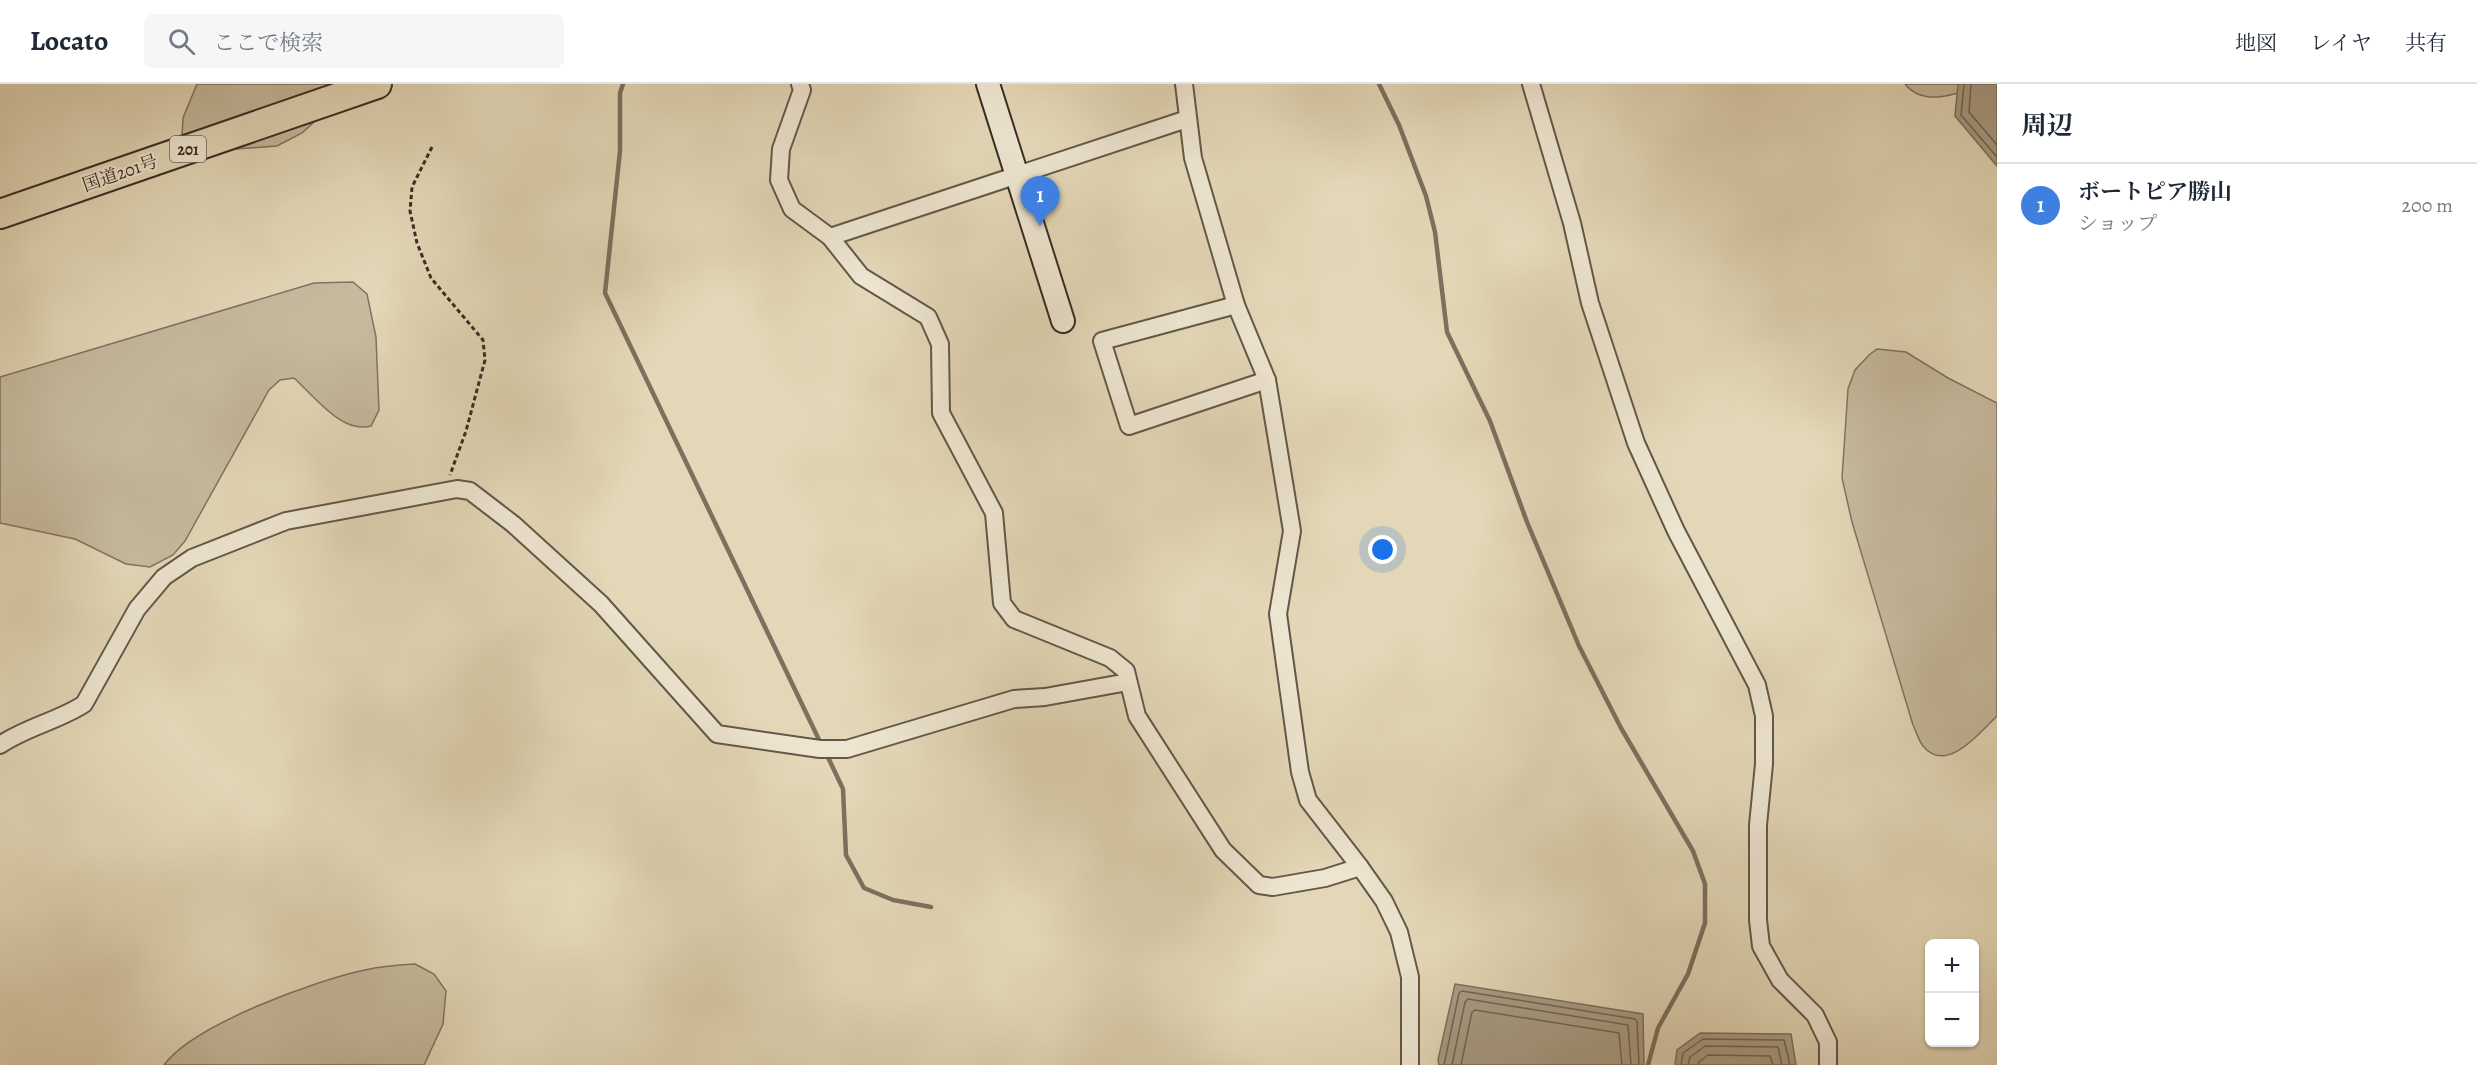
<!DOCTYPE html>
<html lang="ja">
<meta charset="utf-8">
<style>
body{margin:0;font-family:Alegreya,"Noto Serif JP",serif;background:#f6f6f7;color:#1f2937}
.controls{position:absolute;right:18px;bottom:18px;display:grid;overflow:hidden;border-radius:9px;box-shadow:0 2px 4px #0004}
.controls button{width:54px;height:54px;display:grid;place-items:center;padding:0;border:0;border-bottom:2px solid #e0e1e3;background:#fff;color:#1f2937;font:30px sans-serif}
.you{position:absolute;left:1383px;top:466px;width:21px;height:21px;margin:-15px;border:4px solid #fff;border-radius:50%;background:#1a73e8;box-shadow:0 0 0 9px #1a73e833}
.badge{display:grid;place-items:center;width:39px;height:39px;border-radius:50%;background:#0b8043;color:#fff;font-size:20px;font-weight:700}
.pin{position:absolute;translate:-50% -50px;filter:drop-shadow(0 2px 3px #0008)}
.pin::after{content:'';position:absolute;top:32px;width:21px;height:18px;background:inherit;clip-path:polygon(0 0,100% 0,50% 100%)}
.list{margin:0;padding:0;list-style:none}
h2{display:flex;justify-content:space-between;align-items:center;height:78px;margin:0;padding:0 24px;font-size:26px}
h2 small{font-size:20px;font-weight:400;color:#747a83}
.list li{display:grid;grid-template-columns:39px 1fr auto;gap:18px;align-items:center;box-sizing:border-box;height:84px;padding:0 24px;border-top:2px solid #e0e1e3}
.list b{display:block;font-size:22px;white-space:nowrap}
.list p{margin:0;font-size:20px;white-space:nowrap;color:#747a83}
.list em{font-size:20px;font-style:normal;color:#747a83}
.icon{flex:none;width:33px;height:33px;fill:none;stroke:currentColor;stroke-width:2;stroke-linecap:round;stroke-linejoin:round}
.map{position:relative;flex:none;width:1997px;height:981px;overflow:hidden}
header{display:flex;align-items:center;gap:36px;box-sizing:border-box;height:84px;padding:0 30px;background:#fff;border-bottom:2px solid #e0e1e3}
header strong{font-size:28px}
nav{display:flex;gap:33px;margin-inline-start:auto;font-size:21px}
.search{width:420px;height:54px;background:#f6f6f7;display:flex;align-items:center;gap:15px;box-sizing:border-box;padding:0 21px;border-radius:9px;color:#747a83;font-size:22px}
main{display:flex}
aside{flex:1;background:#fff}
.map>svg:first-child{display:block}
.green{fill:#c6ba9e;stroke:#807362;stroke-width:1.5}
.water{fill:#a99d85;stroke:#7c705f;stroke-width:1.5}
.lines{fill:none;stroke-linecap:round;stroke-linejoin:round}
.shore{stroke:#716455;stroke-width:1.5}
.stream{stroke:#7c705f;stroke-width:4.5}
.street-casing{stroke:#64574a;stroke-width:20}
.secondary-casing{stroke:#392c25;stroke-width:26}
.highway-casing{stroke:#392c25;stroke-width:32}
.path{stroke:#392c25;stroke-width:3;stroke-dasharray:4.5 3;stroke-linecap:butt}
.street{stroke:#ede5d0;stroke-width:16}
.secondary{stroke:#ede5d0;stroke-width:22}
.highway{stroke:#e3d7b7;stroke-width:28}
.labels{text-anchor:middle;stroke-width:4.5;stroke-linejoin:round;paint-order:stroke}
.shield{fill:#ede5d0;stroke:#6f6458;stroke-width:1.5}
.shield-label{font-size:16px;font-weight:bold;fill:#392c25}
.street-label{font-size:18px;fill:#392c25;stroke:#ede5d0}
</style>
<header>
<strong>Locato</strong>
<div class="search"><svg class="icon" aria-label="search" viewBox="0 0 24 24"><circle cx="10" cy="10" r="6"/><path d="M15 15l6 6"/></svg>ここで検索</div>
<nav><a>地図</a><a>レイヤ</a><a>共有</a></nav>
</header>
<main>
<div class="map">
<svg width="1997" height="981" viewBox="0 0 1997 981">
<rect width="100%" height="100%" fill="#e3d7b7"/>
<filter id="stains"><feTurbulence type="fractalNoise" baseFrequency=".00333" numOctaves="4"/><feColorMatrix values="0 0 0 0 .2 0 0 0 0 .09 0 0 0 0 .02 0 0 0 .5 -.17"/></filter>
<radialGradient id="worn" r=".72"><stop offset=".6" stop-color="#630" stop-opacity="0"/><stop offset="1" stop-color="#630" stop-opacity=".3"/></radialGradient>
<g class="green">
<path d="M197 0H336L314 38 302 49 277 62 235 65 205 64 182 53 183 34Z"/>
<path d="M1905 0H1986C1961 8 1925 25 1905 0Z"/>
<path d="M353 198 367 210 376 253 379 326 371 342C342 350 314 312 294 294L280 296 269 306 185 457 173 471 150 483 126 480 75 455 0 439V293L314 199Z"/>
<path d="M1877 265 1906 268 1948 294 1997 319V632C1980 648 1947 691 1923 662 1919 657 1916 647 1913 641L1852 438 1842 394 1848 305 1855 286 1869 271Z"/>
<path d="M415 880 434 890 446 907 443 940 424 981H164C193 941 316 896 365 886 382 882 398 881 415 880Z"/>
</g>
<g class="water">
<path d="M1958 0H1997V82L1955 32Z"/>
<path d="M1455 900 1643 930 1644 981H1439L1438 976Z"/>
<path d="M1700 949 1791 950 1796 981H1675L1677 966Z"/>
</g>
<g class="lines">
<g class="shore">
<path d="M1964 0 1961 31 1997 73"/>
<path d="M1971 0 1969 28 1997 61"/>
<path d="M1444 981 1459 909 1462 907 1635 935 1637 937 1639 981"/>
<path d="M1452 981 1465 918 1468 915 1628 941 1631 981"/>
<path d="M1461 981 1472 928 1475 926 1619 949 1622 981"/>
<path d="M1681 981 1683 969 1703 955 1784 956 1790 981"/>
<path d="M1688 981 1690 973 1705 962 1778 963 1782 981"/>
<path d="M1698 981 1699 978 1708 971 1770 972 1773 981"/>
</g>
<g class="stream">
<path d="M623 0 620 9V67L605 209 822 662"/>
<path d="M1379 0 1399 41 1426 112 1435 148 1447 248 1490 337 1527 438 1579 562 1621 644 1693 767 1705 800V839L1688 890 1658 944 1648 981"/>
<path d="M826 669 843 705 846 771 864 804 893 816 931 823"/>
</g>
<g class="street-casing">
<g id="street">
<path d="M800 0 802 6 781 65 779 96 792 125 830 153 861 192 928 233 940 260 941 329 994 429 1002 519 1014 535 1110 574 1126 587 1137 632 1223 766 1259 801 1273 803 1325 794 1360 783"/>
<path d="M1184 0 1193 74 1236 221 1267 296 1278 362 1292 447 1278 530 1300 688 1308 716 1360 783 1384 817 1399 848 1410 893V981"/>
<path d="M1531 0 1572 139 1590 219 1636 359 1676 447 1757 601 1764 632V680L1758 741V836L1761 862 1780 896 1815 931 1828 958V981"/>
<path d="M830 153 1187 35"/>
<path d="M1236 221 1102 257 1129 342 1267 296"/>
<path d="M0 661C26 643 58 637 84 620L137 525 164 493 192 474 286 437 457 405 470 407 513 440 601 520 717 650 820 665H847L1014 615 1045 613 1128 598"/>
</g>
</g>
<g class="secondary-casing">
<path id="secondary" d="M988 0 1063 237"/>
</g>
<g class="highway-casing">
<path id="highway" d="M0 130 377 0"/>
</g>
<path class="path" d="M432 63 412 103 410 127 417 159 431 194 483 256 485 276 466 347 450 391"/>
<use href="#street" class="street"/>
<use href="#secondary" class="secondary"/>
<use href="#highway" class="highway"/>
</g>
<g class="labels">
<rect class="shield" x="170" y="52" width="36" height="26" rx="4.5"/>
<g class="shield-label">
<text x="188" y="71">201</text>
</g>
<g class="street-label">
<text transform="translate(120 89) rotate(-19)" y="6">国道201号</text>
</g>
</g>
<rect width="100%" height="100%" filter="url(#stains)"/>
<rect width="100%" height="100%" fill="url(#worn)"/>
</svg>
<div class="controls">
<button>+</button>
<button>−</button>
</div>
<div class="you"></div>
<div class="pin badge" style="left:1040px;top:142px;background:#3f7fe0">1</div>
</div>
<aside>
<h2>周辺<small></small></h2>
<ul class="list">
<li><span class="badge" style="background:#3f7fe0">1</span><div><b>ボートピア勝山</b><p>ショップ</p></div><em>200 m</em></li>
</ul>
</aside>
</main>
